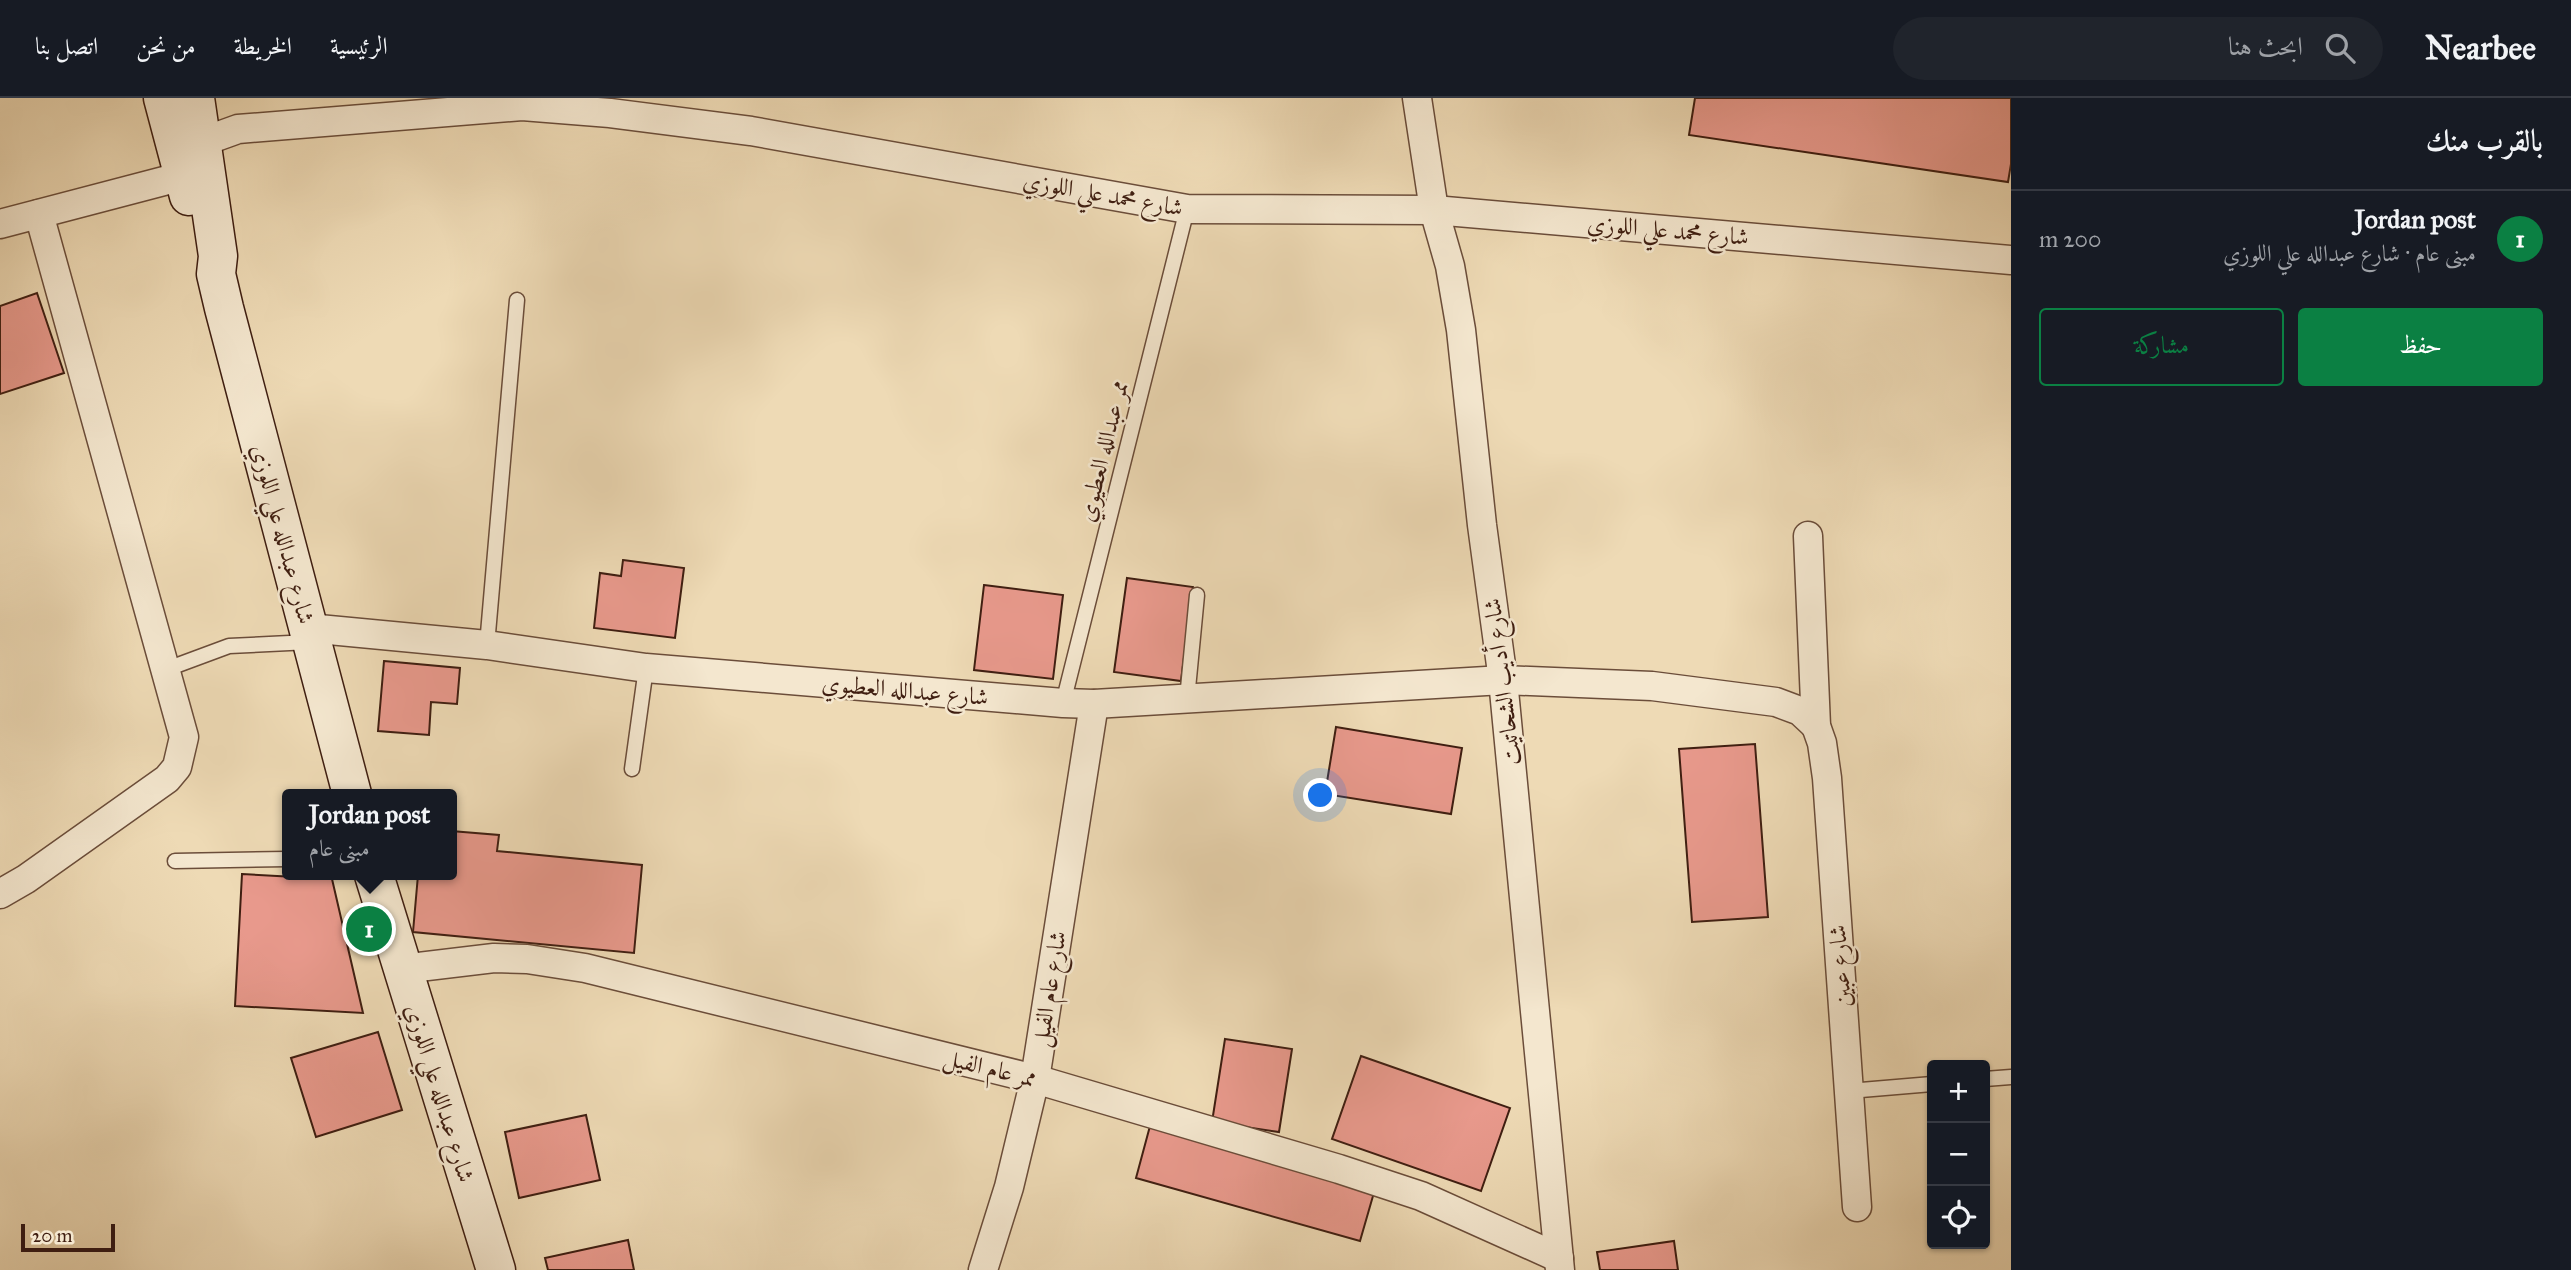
<!DOCTYPE html>
<html lang="ar">
<meta charset="utf-8">
<style>
body{margin:0;font-family:"IM FELL Great Primer",Amiri,serif;background:#20242c;color:#f1f3f6;direction:rtl}
.controls{position:absolute;right:21px;bottom:21px;display:grid;overflow:hidden;border-radius:7px;box-shadow:0 2px 5px #0004}
.controls button{width:63px;height:63px;display:grid;place-items:center;padding:0;border:0;border-bottom:2px solid #363941;background:#171b24;color:#f1f3f6;font:35px sans-serif}
.scale{position:absolute;left:21px;bottom:18px;width:94px;box-sizing:border-box;padding-left:7px;border:4px solid #3f1e11;border-top:0;font-size:19px;line-height:24px;white-space:nowrap;color:#3f1e11;-webkit-text-stroke:5px #f4e7cf;paint-order:stroke}
.you{position:absolute;left:1321px;top:698px;width:24px;height:24px;margin:-18px;border:5px solid #fff;border-radius:50%;background:#1a73e8;box-shadow:0 0 0 10px #1a73e833}
.badge{display:grid;place-items:center;width:46px;height:46px;border-radius:50%;background:#0b8043;color:#fff;font-size:23px;font-weight:700}
.pin{position:absolute;translate:-50% -50%;border:4px solid #fff;box-shadow:0 2px 7px #0006}
.popup{position:absolute;left:282px;top:691px;width:175px;height:91px;box-sizing:border-box;display:grid;place-content:center;border-radius:7px;background:#171b24;filter:drop-shadow(0 2px 5px #0005);font-size:23px;white-space:nowrap;color:#9ea1a6}
.popup b{font-size:26px;color:#f1f3f6}
.popup::after{content:'';position:absolute;left:50%;top:100%;margin-left:-14px;border:14px solid transparent;border-top-color:#171b24}
.list{margin:0;padding:0;list-style:none}
h2{display:flex;justify-content:space-between;align-items:center;height:91px;margin:0;padding:0 28px;font-size:30px}
h2 small{font-size:23px;font-weight:400;color:#9ea1a6}
.list li{display:grid;grid-template-columns:46px 1fr auto;gap:21px;align-items:center;box-sizing:border-box;height:98px;padding:0 28px;border-top:2px solid #363941}
.list b{display:block;font-size:26px;white-space:nowrap}
.list p{margin:0;font-size:23px;white-space:nowrap;color:#9ea1a6}
.list em{font-size:23px;font-style:normal;color:#9ea1a6}
.actions{display:flex;gap:14px;padding:21px 28px}
.actions a{flex:1;padding:16px 0;border:2px solid #0b8043;border-radius:7px;text-align:center;font-size:24px;color:#0b8043}
.actions .main{background:#0b8043;color:#fff}
.icon{flex:none;width:38px;height:38px;fill:none;stroke:currentColor;stroke-width:2;stroke-linecap:round;stroke-linejoin:round}
.map{position:relative;flex:none;width:2011px;height:1172px;overflow:hidden;direction:ltr}
header{display:flex;align-items:center;gap:42px;box-sizing:border-box;height:98px;padding:0 35px;background:#171b24;border-bottom:2px solid #363941}
header strong{font-size:33px}
nav{display:flex;gap:38px;margin-inline-start:auto;font-size:24px}
.search{width:490px;height:63px;background:#20242c;display:flex;align-items:center;gap:18px;box-sizing:border-box;padding:0 24px;border-radius:38px;color:#9ea1a6;font-size:26px}
main{display:flex}
aside{flex:1;background:#171b24}
.map>svg:first-child{display:block}
.building{fill:#e8998c;stroke:#3f1e11;stroke-width:2}
.lines{fill:none;stroke-linecap:round;stroke-linejoin:round}
.lane-casing{stroke:#6b4d3a;stroke-width:17}
.street-casing{stroke:#6b4d3a;stroke-width:31}
.secondary-casing{stroke:#3f1e11;stroke-width:41}
.lane{stroke:#f4e7cf;stroke-width:14}
.street{stroke:#f4e7cf;stroke-width:28}
.secondary{stroke:#f4e7cf;stroke-width:38}
.labels{text-anchor:middle;stroke-width:5;stroke-linejoin:round;paint-order:stroke}
.street-label{font-size:24px;fill:#3f1e11;stroke:#f4e7cf}
</style>
<header>
<strong>Nearbee</strong>
<div class="search"><svg class="icon" aria-label="search" viewBox="0 0 24 24"><circle cx="10" cy="10" r="6"/><path d="M15 15l6 6"/></svg>ابحث هنا</div>
<nav><a>الرئيسية</a><a>الخريطة</a><a>من نحن</a><a>اتصل بنا</a></nav>
</header>
<main>
<aside>
<h2>بالقرب منك<small></small></h2>
<ul class="list">
<li><span class="badge">1</span><div><b>Jordan post</b><p>مبنى عام · شارع عبدالله علي اللوزي</p></div><em>200 m</em></li>
</ul>
<div class="actions"><a class="main">حفظ</a><a>مشاركة</a></div>
</aside>
<div class="map">
<svg width="2011" height="1172" viewBox="0 0 2011 1172">
<rect width="100%" height="100%" fill="#eedab5"/>
<filter id="stains"><feTurbulence type="fractalNoise" baseFrequency=".00286" numOctaves="4"/><feColorMatrix values="0 0 0 0 .2 0 0 0 0 .09 0 0 0 0 .02 0 0 0 .5 -.17"/></filter>
<radialGradient id="worn" r=".72"><stop offset=".6" stop-color="#630" stop-opacity="0"/><stop offset="1" stop-color="#630" stop-opacity=".3"/></radialGradient>
<g class="building">
<path d="M1695 0H2011V66L2008 84 1689 37Z"/>
<path d="M37 195 64 275 0 296V208Z"/>
<path d="M623 462 684 470 675 540 594 530 600 475 621 478Z"/>
<path d="M1127 480 1193 489 1181 583 1114 574Z"/>
<path d="M984 487 1063 497 1053 581 974 572Z"/>
<path d="M384 563 460 570 457 606 431 604 429 637 378 633Z"/>
<path d="M1336 629 1462 650 1451 716 1325 696Z"/>
<path d="M1755 646 1768 819 1692 824 1679 651Z"/>
<path d="M451 733 499 737 497 753 642 767 634 855 413 834 418 777H451Z"/>
<path d="M242 776 332 781 363 915 235 908Z"/>
<path d="M378 934 402 1012 316 1039 291 960Z"/>
<path d="M1225 941 1292 951 1279 1034 1212 1024Z"/>
<path d="M1361 958 1510 1010 1481 1093 1332 1041Z"/>
<path d="M586 1017 600 1082 519 1100 505 1034Z"/>
<path d="M1150 1028 1375 1091 1360 1143 1136 1080Z"/>
<path d="M628 1142 634 1172H548L545 1160Z"/>
<path d="M1674 1143 1678 1172H1600L1597 1154Z"/>
</g>
<g class="lines">
<g class="lane-casing">
<g id="lane">
<path d="M487 547 517 202"/>
<path d="M167 571 229 548 310 544"/>
<path d="M1187 601 1197 497"/>
<path d="M1063 605 1187 111"/>
<path d="M632 671 646 570"/>
<path d="M175 763 287 761"/>
<path d="M1985 981 2011 979"/>
<path d="M1849 993 1932 986"/>
</g>
</g>
<g class="street-casing">
<g id="street">
<path d="M1417 0 1434 112 1450 168 1461 232 1482 427 1503 582 1560 1172"/>
<path d="M202 44 238 31 522 8 610 15 751 33 1187 111 1434 112 2011 162"/>
<path d="M0 126 183 78"/>
<path d="M1808 438 1816 628 1822 645 1827 680 1857 1109"/>
<path d="M308 530 487 547 646 570 1063 605 1094 606 1503 582 1652 588 1776 604 1800 613 1816 628"/>
<path d="M0 796 26 781 167 681 177 669 184 639 39 116"/>
<path d="M402 871 494 860 527 861 585 870 1035 981 1339 1071 1421 1098 1559 1160"/>
<path d="M983 1172 1009 1089 1035 981 1094 606"/>
</g>
</g>
<g class="secondary-casing">
<g id="secondary">
<path d="M163 0 189 98"/>
<path d="M195 0 218 158 216 176 224 210 352 696"/>
<path d="M374 777 496 1172"/>
</g>
</g>
<use href="#lane" class="lane"/>
<use href="#street" class="street"/>
<use href="#secondary" class="secondary"/>
</g>
<g class="labels">
<g class="street-label">
<text transform="translate(1103 96) rotate(10)" y="8">شارع محمد علي اللوزي</text>
<text transform="translate(1668 132) rotate(5)" y="8">شارع محمد علي اللوزي</text>
<text transform="translate(1103 353) rotate(-76)" y="8">ممر عبدالله العطيوي</text>
<text transform="translate(283 436) rotate(75)" y="8">شارع عبدالله علي اللوزي</text>
<text transform="translate(1502 584) rotate(-97)" y="8">شارع أديب الشحاتيت</text>
<text transform="translate(905 592) rotate(5)" y="8">شارع عبدالله العطيوي</text>
<text transform="translate(1840 868) rotate(-94)" y="8">شارع عبين</text>
<text transform="translate(1049 891) rotate(-81)" y="8">شارع عام الفيل</text>
<text transform="translate(990 970) rotate(14)" y="8">ممر عام الفيل</text>
<text transform="translate(440 995) rotate(73)" y="8">شارع عبدالله علي اللوزي</text>
</g>
</g>
<rect width="100%" height="100%" filter="url(#stains)"/>
<rect width="100%" height="100%" fill="url(#worn)"/>
</svg>
<div class="controls">
<button>+</button>
<button>−</button>
<button><svg class="icon" aria-label="locate" viewBox="0 0 24 24"><circle cx="12" cy="12" r="6"/><path d="M12 2v4M12 18v4M2 12h4M18 12h4"/></svg></button>
</div>
<div class="scale">20 m</div>
<div class="you"></div>
<div class="pin badge" style="left:369px;top:831px">1</div>
<div class="popup"><b>Jordan post</b>مبنى عام</div>
</div>
</main>
